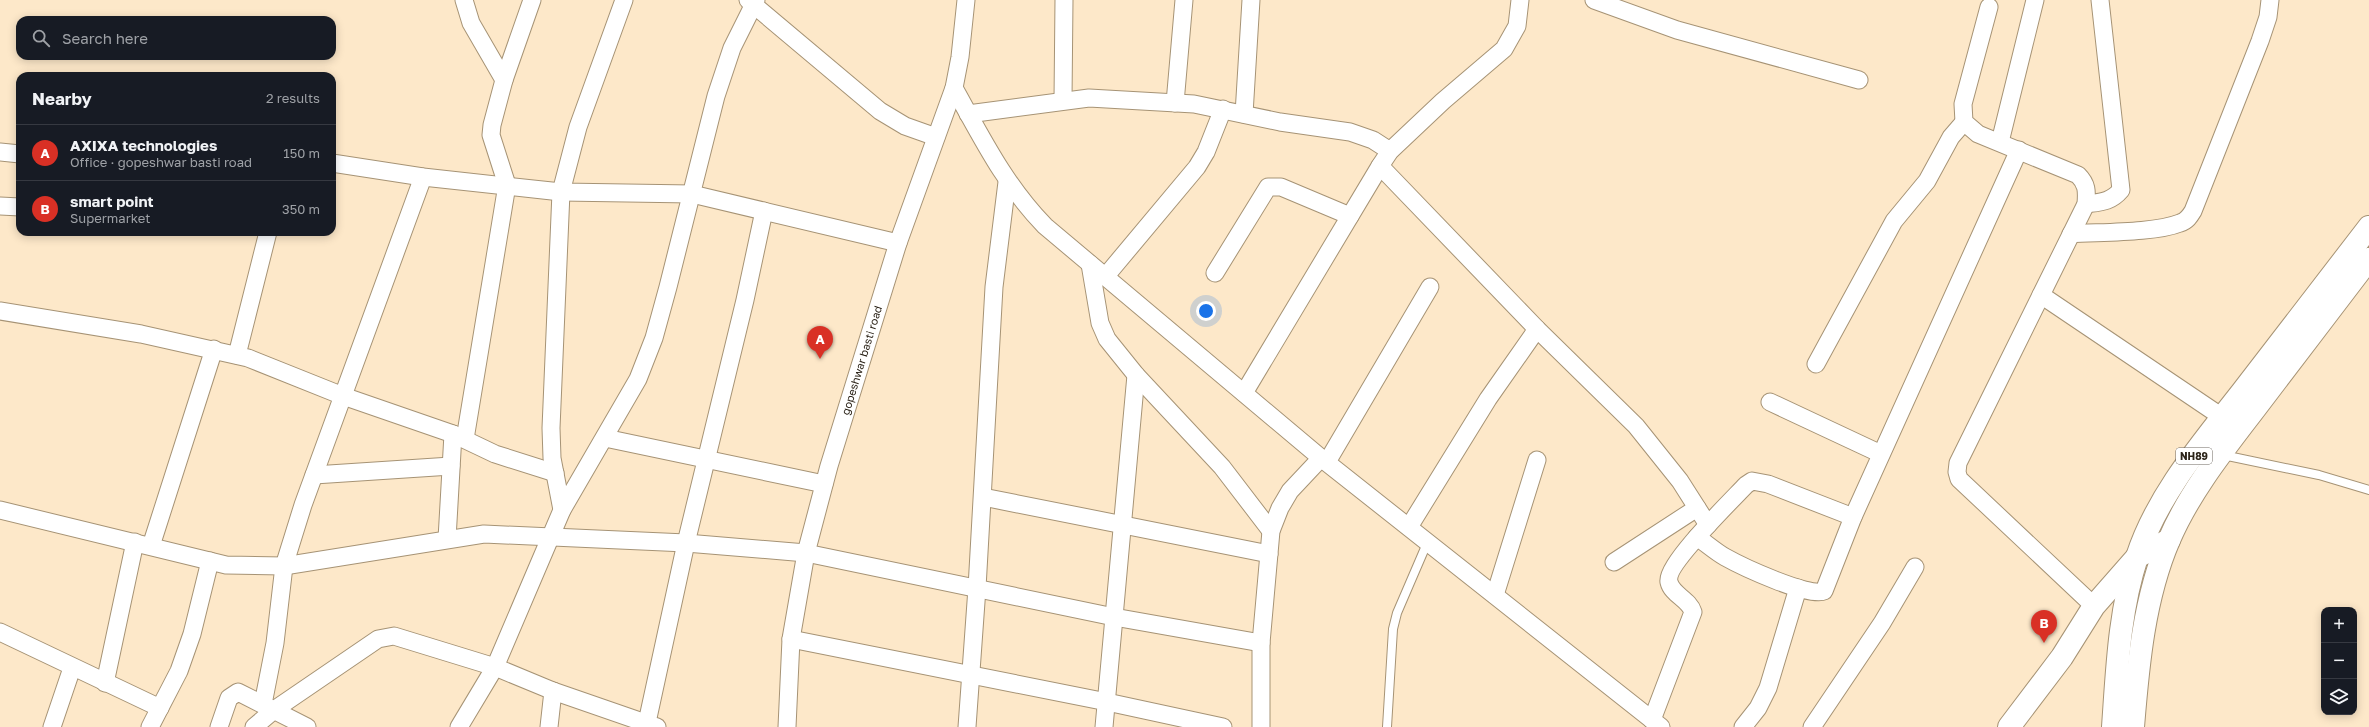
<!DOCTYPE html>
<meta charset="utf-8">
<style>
body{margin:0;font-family:"Golos Text",sans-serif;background:#242831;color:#f1f3f6}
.controls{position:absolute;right:12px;bottom:12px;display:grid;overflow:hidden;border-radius:8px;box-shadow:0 2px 10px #0003}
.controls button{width:36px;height:36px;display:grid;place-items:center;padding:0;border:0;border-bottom:1px solid #363941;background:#171b24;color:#f1f3f6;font:20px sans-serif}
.you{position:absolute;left:1206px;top:311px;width:14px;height:14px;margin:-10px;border:3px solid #fff;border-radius:50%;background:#1a73e8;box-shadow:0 0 0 6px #1a73e833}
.badge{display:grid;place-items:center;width:26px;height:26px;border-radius:50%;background:#d93025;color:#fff;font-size:13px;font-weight:700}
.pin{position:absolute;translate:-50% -33px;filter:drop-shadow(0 1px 2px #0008)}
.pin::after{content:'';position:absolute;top:21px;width:14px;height:12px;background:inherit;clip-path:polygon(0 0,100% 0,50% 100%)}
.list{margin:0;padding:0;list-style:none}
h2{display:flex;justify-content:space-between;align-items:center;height:52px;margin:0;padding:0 16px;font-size:17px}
h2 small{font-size:13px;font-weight:400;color:#9ea1a6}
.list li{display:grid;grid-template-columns:26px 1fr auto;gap:12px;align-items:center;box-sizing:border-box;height:56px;padding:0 16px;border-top:1px solid #363941}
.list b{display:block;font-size:15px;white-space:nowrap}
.list p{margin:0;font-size:13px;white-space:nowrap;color:#9ea1a6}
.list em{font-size:13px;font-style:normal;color:#9ea1a6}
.icon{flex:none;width:22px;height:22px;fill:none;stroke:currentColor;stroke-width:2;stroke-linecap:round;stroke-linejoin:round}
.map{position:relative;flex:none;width:2369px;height:727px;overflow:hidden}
.search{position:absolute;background:#171b24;box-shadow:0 2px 10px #0003;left:16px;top:16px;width:320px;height:44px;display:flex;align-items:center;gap:10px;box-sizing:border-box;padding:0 14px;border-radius:12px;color:#9ea1a6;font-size:15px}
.panel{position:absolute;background:#171b24;box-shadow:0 2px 10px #0003;left:16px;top:72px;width:320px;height:164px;border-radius:12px}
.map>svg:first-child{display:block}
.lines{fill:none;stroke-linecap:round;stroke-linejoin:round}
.lane-casing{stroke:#a69375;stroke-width:10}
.street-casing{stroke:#a69375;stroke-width:19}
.secondary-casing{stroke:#a69375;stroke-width:24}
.primary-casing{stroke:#a69375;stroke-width:24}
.lane{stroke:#fff;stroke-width:8}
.street{stroke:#fff;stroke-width:17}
.secondary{stroke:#fff;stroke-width:22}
.primary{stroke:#fff;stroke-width:22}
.labels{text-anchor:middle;stroke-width:3;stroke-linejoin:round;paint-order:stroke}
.shield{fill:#fff;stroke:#6c665f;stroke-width:1}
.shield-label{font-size:10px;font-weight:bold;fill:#2d251a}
.street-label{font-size:11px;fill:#2d251a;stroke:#fff}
</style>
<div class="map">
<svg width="2369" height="727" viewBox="0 0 2369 727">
<rect width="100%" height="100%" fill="#fde8c9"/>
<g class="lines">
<g class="lane-casing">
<g id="lane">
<path d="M2223 455 2319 475 2369 490"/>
<path d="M1387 727 1393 629 1397 613 1428 541"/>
</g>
</g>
<g class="street-casing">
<g id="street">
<path d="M464 0 471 23 504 80"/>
<path d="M748 0 880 111 905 126 936 137"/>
<path d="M1594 0 1677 30 1859 80"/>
<path d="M1989 7 1963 104 1964 122 1978 134 2078 175C2087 184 2087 191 2086 204L1958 463 1957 472 1959 479 2094 606"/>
<path d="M954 88C982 138 1005 185 1045 226L1321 458 1661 727"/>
<path d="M1063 100 1064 0"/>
<path d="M1175 103 1184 0"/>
<path d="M968 114 1089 98 1194 104 1280 122 1350 132 1373 140 1390 151"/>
<path d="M1244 114 1251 0"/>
<path d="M2000 142 2035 0"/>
<path d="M0 152 20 154"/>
<path d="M332 163 423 177 561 192 692 194 898 243"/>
<path d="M1380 166 1537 329 1636 426 1680 481 1708 525"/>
<path d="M2086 204C2101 202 2111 202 2121 190L2100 0"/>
<path d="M0 206 20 207"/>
<path d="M2071 234C2100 232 2155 233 2180 223 2187 221 2190 216 2193 211L2260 41 2268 17 2270 0"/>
<path d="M1090 264 1100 323 1107 339 1136 375 1222 467 1271 531"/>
<path d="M1215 273 1268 187H1281L1350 216"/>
<path d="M1105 277 1197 167 1206 152 1223 109"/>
<path d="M2041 295 2222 417"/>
<path d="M0 311 141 334 248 358 343 396 453 434 495 454 555 473"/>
<path d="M237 355 268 232"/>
<path d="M1816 364 1894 221 1927 181 1951 137 1964 122"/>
<path d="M1244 393 1380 166 1390 151 1443 101 1504 49 1517 26 1520 0"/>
<path d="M1770 402 1881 454"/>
<path d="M605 438 824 484"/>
<path d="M465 439 507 185 491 135 492 125 504 80 532 0"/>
<path d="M1327 462 1430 287"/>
<path d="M314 475 451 466"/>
<path d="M983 497 1269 554"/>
<path d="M0 510 226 565 284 566 484 534 686 543 806 553 1114 617 1261 643"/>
<path d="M562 510 552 458 551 428 561 192 578 127 624 0"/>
<path d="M1409 527 1488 399 1537 329"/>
<path d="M1697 537C1707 544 1716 552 1725 557 1741 566 1809 598 1824 591L1853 517 2019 150"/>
<path d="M447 539 453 434"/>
<path d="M151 546 214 349"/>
<path d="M1614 562 1697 508"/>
<path d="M1495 595 1537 460"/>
<path d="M0 632 160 708"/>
<path d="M791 639 1107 702 1223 727"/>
<path d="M105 683 135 542"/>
<path d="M263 704 275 643 284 566 303 505 423 177"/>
<path d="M1652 720 1693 612C1689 599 1672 595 1669 582 1665 565 1733 499 1746 485L1752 481 1768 484 1853 517"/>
<path d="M52 727 72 668"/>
<path d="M150 727 179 671 192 634 210 561"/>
<path d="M219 727 229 698 238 692 307 727"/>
<path d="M254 727 274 710 378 639 394 636 495 667 553 691 657 727"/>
<path d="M459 727 495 667 562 510 638 379 654 338 668 287 716 96 732 48 756 0"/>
<path d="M549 727 553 691"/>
<path d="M646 727 686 543 745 300 764 211"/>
<path id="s1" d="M787 727 791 639 806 553 829 466 898 243 954 88 960 57 966 0"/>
<path d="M967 727 977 588 994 287 1007 182"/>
<path d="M1104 727 1136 375"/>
<path d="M1261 727V643L1271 531 1280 508 1290 491 1321 458"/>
<path d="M1743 727 1758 708 1768 688 1798 588"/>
<path d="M1812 727 1882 623 1915 567"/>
</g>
</g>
<g class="secondary-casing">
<path id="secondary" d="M2009 727 2062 657 2094 606 2137 557 2169 540"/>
</g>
<g class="primary-casing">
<g id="primary">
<path d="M2113 727C2117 671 2119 611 2137 557 2157 495 2203 442 2242 392 2284 337 2327 282 2369 227"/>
<path d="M2133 727C2138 665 2144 598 2169 540 2190 491 2225 448 2257 406 2294 357 2332 308 2369 259"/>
</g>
</g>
<use href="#lane" class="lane"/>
<use href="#street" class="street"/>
<use href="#secondary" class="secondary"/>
<use href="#primary" class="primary"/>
</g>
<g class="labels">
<rect class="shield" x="2176" y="448" width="36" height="16" rx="3"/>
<g class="shield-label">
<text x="2194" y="460">NH89</text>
</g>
<g class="street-label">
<text dy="4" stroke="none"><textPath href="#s1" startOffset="376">gopeshwar basti road</textPath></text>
</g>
</g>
</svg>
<div class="controls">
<button>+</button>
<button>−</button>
<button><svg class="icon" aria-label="layers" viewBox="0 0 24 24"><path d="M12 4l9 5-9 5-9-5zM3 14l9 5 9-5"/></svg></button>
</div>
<div class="you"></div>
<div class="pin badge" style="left:820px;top:359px">A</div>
<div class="pin badge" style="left:2044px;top:643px">B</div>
<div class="search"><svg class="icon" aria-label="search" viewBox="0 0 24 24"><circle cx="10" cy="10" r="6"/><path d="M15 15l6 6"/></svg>Search here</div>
<section class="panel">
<h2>Nearby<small>2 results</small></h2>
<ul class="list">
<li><span class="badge">A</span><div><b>AXIXA technologies</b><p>Office · gopeshwar basti road</p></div><em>150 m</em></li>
<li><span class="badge">B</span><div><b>smart point</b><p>Supermarket</p></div><em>350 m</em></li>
</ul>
</section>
</div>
